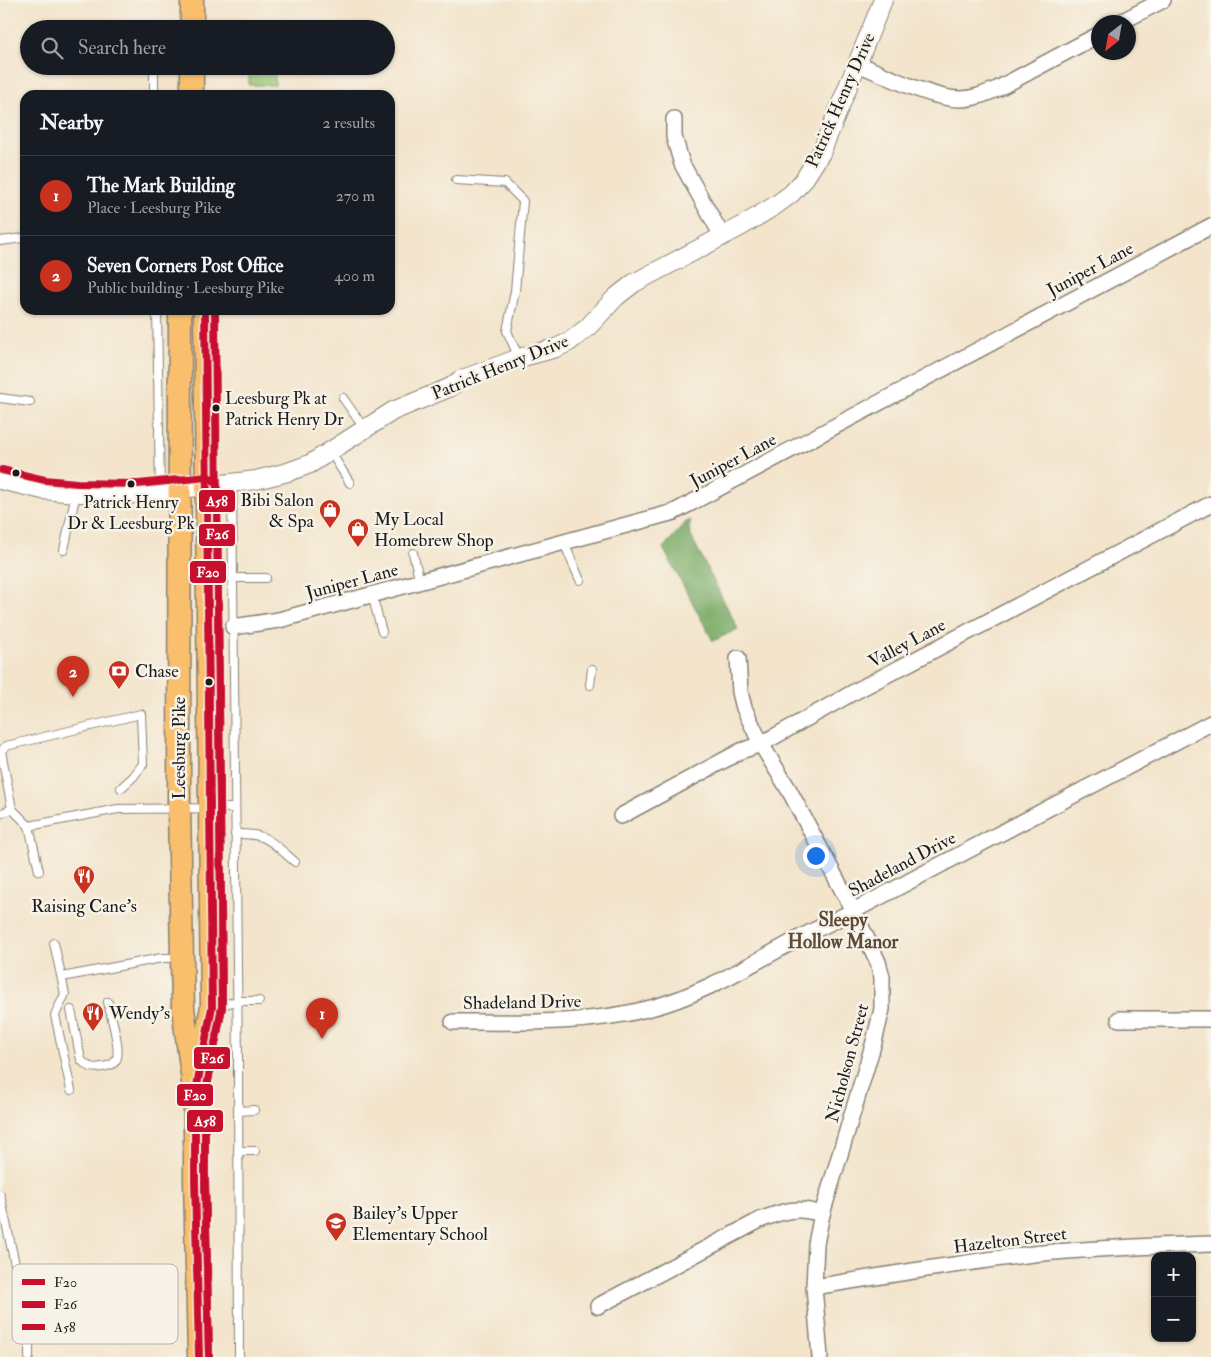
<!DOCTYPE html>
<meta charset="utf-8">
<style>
body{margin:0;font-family:"IM FELL Double Pica",serif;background:#242831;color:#f1f3f6}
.controls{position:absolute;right:15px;bottom:15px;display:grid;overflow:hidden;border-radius:10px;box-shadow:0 1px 4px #0004}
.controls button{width:45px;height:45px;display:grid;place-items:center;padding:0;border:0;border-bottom:1px solid #363941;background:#171b24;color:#f1f3f6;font:25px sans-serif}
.compass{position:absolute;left:1091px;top:15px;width:45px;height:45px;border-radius:50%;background:#171b24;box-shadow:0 1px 4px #0004;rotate:211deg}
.you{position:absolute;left:815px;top:855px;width:18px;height:18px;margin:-12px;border:4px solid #fff;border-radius:50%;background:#1a73e8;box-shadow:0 0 0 8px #1a73e833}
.badge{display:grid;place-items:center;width:32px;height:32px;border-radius:50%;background:#c8321e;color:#fff;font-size:16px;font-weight:700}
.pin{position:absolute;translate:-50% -41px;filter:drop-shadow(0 1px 2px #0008)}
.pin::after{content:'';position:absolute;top:26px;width:18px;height:15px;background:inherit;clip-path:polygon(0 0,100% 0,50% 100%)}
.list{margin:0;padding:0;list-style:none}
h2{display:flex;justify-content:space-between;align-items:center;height:65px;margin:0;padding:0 20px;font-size:21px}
h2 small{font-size:16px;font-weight:400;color:#9ea1a6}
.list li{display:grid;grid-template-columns:32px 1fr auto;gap:15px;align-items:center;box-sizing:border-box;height:80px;padding:0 20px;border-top:1px solid #363941}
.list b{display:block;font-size:19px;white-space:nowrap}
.list p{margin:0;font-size:16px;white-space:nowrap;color:#9ea1a6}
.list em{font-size:16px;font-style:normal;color:#9ea1a6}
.icon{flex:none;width:28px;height:28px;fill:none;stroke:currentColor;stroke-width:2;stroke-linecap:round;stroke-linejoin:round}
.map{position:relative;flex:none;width:1211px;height:1357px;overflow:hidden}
.search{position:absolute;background:#171b24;box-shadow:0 1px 4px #0004;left:20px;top:20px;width:375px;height:55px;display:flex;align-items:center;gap:12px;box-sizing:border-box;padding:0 18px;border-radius:28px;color:#9ea1a6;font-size:19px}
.panel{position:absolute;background:#171b24;box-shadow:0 1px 4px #0004;left:20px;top:90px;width:375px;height:225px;border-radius:15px}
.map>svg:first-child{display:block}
.green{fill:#93c372;stroke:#587047}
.forest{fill:#76a964;stroke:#496240}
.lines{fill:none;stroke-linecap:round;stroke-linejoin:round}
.service-casing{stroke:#888074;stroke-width:10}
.minor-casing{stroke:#888074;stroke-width:18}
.tertiary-casing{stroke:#888074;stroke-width:20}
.primary-casing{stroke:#888074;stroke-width:25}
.service{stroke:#fff;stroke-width:8}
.minor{stroke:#fff;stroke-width:15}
.tertiary{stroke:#fff;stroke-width:18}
.primary{stroke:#f9bf6d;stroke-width:22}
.bus-1-casing{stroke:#f7f3e8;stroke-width:11}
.bus-2-casing{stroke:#f7f3e8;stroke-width:11}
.bus-3-casing{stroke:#f7f3e8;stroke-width:11}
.bus-1{stroke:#c8102e;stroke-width:8}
.bus-2{stroke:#c8102e;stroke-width:8}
.bus-3{stroke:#c8102e;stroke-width:8}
.bus-dot{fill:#1c1c1c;stroke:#f7f3e8;stroke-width:2}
.labels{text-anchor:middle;stroke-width:5;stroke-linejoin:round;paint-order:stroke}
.bus-label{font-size:17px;fill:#1c1c1c;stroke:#f7f3e8;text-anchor:start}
.street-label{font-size:18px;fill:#1c1c1c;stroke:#f7f3e8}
.poi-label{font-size:18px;fill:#1c1c1c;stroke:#f7f3e8;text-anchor:start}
.neighbourhood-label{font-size:19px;font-weight:bold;fill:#5e4a37;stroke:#f7f3e8}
.key{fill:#f7f3e8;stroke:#b5b2ab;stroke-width:1}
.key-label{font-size:14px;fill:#1c1c1c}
.line-badge{stroke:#f7f3e8;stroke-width:2}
.badge-label{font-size:14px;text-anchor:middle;font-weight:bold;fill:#fff}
</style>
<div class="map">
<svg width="1211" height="1357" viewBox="0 0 1211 1357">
<rect width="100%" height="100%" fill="#f7f3e8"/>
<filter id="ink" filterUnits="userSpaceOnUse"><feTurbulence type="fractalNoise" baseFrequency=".02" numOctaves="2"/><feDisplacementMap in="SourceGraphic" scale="10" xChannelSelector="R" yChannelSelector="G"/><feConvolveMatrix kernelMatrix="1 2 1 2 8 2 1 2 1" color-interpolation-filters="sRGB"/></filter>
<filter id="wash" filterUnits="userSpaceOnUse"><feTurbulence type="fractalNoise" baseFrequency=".0096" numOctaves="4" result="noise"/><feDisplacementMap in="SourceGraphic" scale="20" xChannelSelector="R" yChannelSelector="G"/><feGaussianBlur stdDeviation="1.12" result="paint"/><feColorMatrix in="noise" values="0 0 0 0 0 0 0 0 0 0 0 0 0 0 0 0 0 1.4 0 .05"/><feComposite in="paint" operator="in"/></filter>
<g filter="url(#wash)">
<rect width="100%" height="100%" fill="#f3e4cb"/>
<rect class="green" x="249" y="66" width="26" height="19"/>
<path class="forest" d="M691 520 689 528 691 536 738 629 713 641 663 548 686 522Z"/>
</g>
<g filter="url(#ink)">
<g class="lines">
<g class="service-casing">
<g id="service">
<path d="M154 66V95"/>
<path d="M456 180 505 183 523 201 515 291 507 331 519 358"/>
<path d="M0 241 23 238"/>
<path d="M157 310 160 492"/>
<path d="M0 398 30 402"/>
<path d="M343 398 364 428"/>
<path d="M330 451 350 483"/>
<path d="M232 484 238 1062 239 1357"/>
<path d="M564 543 580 580"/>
<path d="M64 550 76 493"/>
<path d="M413 553 420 582"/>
<path d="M232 578H266"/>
<path d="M372 595 382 632"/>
<path d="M590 685 592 669"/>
<path d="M0 814 12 809"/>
<path d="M29 826 12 809 1 751 6 746 141 714 143 764 133 777 121 788"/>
<path d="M235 834C268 833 271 842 295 862"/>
<path d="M39 871 29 826 118 809 235 808"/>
<path d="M54 943 65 994 55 1015 71 1090"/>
<path d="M62 977 162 958H180"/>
<path d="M214 1007 237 1001H259"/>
<path d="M71 1010 81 1060C88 1067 92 1069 102 1067 107 1066 113 1066 116 1060 122 1050 110 1014 108 1002"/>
<path d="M238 1111 254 1110"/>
<path d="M238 1151H255"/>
<path d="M0 1195 21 1292 29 1339V1357"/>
</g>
</g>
<g class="minor-casing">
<g id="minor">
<path d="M1121 22 1163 0"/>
<path d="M858 64C885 75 932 99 960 99 973 99 985 94 997 89L1098 35"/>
<path d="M674 119V137L682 164 722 236"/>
<path d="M233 627 279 620 674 512 1211 226"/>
<path d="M738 658 740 692 744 708 761 744 789 790 854 912 878 962 882 977V1009L874 1042 822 1214 816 1244 814 1287 820 1357"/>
<path d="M621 816 741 751 761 744 854 692 1211 504"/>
<path d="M1119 1019H1211"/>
<path d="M453 1022C518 1022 584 1025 647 1009 708 994 761 957 817 929 859 909 900 886 942 864 1032 817 1121 770 1211 723"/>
<path d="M814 1287C887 1275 959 1263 1033 1254 1092 1248 1151 1246 1211 1244"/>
<path d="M598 1306 760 1220C783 1211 796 1206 822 1214"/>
</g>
</g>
<g class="tertiary-casing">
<path id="tertiary" d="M0 480 43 490 76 493 138 494 256 480 288 472 310 464 393 411 451 387 460 380 519 358 556 348 569 342 588 327 616 297 634 283 740 227 776 205 791 194 803 181 821 153 883 0"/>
</g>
<g class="primary-casing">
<g id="primary">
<path d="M192 0V29"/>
<path d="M192 66V95"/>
<path d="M180 310 179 808 183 1008 195 1096V1180L199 1357"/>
<path d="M198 1078 212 1007 205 310"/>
</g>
</g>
<use href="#service" class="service"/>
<use href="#minor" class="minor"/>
<use href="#tertiary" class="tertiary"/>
<use href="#primary" class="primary"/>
<g class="bus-1-casing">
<path id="bus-1" d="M199 1357 195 1180V1096L212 1007 205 310"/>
</g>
<g class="bus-2-casing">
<path id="bus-2" d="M209 1357 205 1180V1097L222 1007 215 310"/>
</g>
<g class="bus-3-casing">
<path id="bus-3" d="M2 470 45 480 77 483 138 484 207 477 213 479 217 485 222 1007 205 1097V1180L209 1357"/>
</g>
<use href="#bus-1" class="bus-1"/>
<use href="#bus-2" class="bus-2"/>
<use href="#bus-3" class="bus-3"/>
</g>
</g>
<defs>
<g id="shop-pin" transform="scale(1.125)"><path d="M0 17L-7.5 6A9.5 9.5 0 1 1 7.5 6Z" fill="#c8321e" stroke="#f7f3e8"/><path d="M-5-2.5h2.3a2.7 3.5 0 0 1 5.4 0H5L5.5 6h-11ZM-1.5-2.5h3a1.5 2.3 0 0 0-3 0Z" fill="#fff"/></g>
<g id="bank-pin" transform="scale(1.125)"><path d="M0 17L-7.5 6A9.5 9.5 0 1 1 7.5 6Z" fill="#c8321e" stroke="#f7f3e8"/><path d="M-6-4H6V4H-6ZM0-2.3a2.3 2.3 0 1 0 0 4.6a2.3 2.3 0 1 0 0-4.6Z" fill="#fff"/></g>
<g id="restaurant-pin" transform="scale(1.125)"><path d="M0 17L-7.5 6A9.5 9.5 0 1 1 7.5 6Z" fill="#c8321e" stroke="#f7f3e8"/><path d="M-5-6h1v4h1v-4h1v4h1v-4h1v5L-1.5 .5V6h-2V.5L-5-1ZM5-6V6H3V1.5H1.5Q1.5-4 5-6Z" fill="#fff"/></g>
<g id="school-pin" transform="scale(1.125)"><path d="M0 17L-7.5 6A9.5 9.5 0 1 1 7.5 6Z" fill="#c8321e" stroke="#f7f3e8"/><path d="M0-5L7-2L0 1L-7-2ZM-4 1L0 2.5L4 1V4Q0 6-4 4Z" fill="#fff"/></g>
</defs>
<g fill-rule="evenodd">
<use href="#shop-pin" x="330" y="510"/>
<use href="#shop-pin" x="358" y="529"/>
<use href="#bank-pin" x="119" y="671"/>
<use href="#restaurant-pin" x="84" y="876"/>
<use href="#restaurant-pin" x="93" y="1013"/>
<use href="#school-pin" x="336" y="1223"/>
</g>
<g class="bus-dot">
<circle cx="216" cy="408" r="4.5"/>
<circle cx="16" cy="473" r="4.5"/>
<circle cx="131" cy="484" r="4.5"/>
<circle cx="209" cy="682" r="4.5"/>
</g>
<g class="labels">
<g class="bus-label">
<text x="225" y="404">Leesburg Pk at<tspan x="225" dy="21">Patrick Henry Dr</tspan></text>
<text x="131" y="508" text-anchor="middle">Patrick Henry<tspan x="131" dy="21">Dr &amp; Leesburg Pk</tspan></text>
</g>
<g class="street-label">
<text transform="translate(840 100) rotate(-66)" y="6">Patrick Henry Drive</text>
<text transform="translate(1090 269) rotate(-28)" y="6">Juniper Lane</text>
<text transform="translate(500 367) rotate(-22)" y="6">Patrick Henry Drive</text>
<text transform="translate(733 460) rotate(-28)" y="6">Juniper Lane</text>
<text transform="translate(352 581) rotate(-15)" y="6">Juniper Lane</text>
<text transform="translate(907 643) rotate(-28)" y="6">Valley Lane</text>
<text transform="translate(179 748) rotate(-90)" y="6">Leesburg Pike</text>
<text transform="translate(902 864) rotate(-28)" y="6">Shadeland Drive</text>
<text transform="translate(522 1002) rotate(-1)" y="6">Shadeland Drive</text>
<text transform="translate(847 1063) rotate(-75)" y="6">Nicholson Street</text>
<text transform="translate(1010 1240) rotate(-7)" y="6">Hazelton Street</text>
</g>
<g class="poi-label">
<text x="314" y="506" text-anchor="end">Bibi Salon<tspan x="314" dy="21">&amp; Spa</tspan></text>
<text x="374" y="525">My Local<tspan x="374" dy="21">Homebrew Shop</tspan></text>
<text x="135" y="677">Chase</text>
<text x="84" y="912" text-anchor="middle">Raising Cane's</text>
<text x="109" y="1019">Wendy's</text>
<text x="352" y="1219">Bailey's Upper<tspan x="352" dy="21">Elementary School</tspan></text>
</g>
<g class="neighbourhood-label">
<text x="843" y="926">Sleepy<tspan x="843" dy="22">Hollow Manor</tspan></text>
</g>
</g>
<rect x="12" y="1264" width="166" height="80" rx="8" class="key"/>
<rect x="22" y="1279" width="23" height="6" fill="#c8102e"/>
<rect x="22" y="1301" width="23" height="7" fill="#c8102e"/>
<rect x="22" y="1324" width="23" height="6" fill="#c8102e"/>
<g class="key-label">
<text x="54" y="1287">F20</text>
<text x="54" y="1309">F26</text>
<text x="54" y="1332">A58</text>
</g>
<g class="line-badge">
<rect x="198" y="489" width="38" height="24" rx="5" fill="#c8102e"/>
<rect x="198" y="523" width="38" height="24" rx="5" fill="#c8102e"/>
<rect x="189" y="560" width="38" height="24" rx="5" fill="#c8102e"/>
<rect x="193" y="1046" width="38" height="24" rx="5" fill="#c8102e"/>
<rect x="176" y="1083" width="38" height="24" rx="5" fill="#c8102e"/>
<rect x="186" y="1109" width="38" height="24" rx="5" fill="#c8102e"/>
</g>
<g class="badge-label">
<text x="217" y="506">A58</text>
<text x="217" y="539">F26</text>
<text x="208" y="577">F20</text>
<text x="212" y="1063">F26</text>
<text x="195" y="1100">F20</text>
<text x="205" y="1126">A58</text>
</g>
</svg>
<div class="controls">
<button>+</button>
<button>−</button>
</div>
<svg class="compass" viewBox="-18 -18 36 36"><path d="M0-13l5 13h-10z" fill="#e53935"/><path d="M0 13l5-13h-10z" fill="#9ea1a6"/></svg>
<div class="you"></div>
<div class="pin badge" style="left:322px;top:1039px">1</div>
<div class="pin badge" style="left:73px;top:697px">2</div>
<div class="search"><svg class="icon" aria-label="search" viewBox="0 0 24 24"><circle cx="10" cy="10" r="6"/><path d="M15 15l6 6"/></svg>Search here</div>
<section class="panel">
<h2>Nearby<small>2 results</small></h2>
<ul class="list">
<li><span class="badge">1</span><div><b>The Mark Building</b><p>Place · Leesburg Pike</p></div><em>270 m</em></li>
<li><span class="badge">2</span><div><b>Seven Corners Post Office</b><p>Public building · Leesburg Pike</p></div><em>400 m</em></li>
</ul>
</section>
</div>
